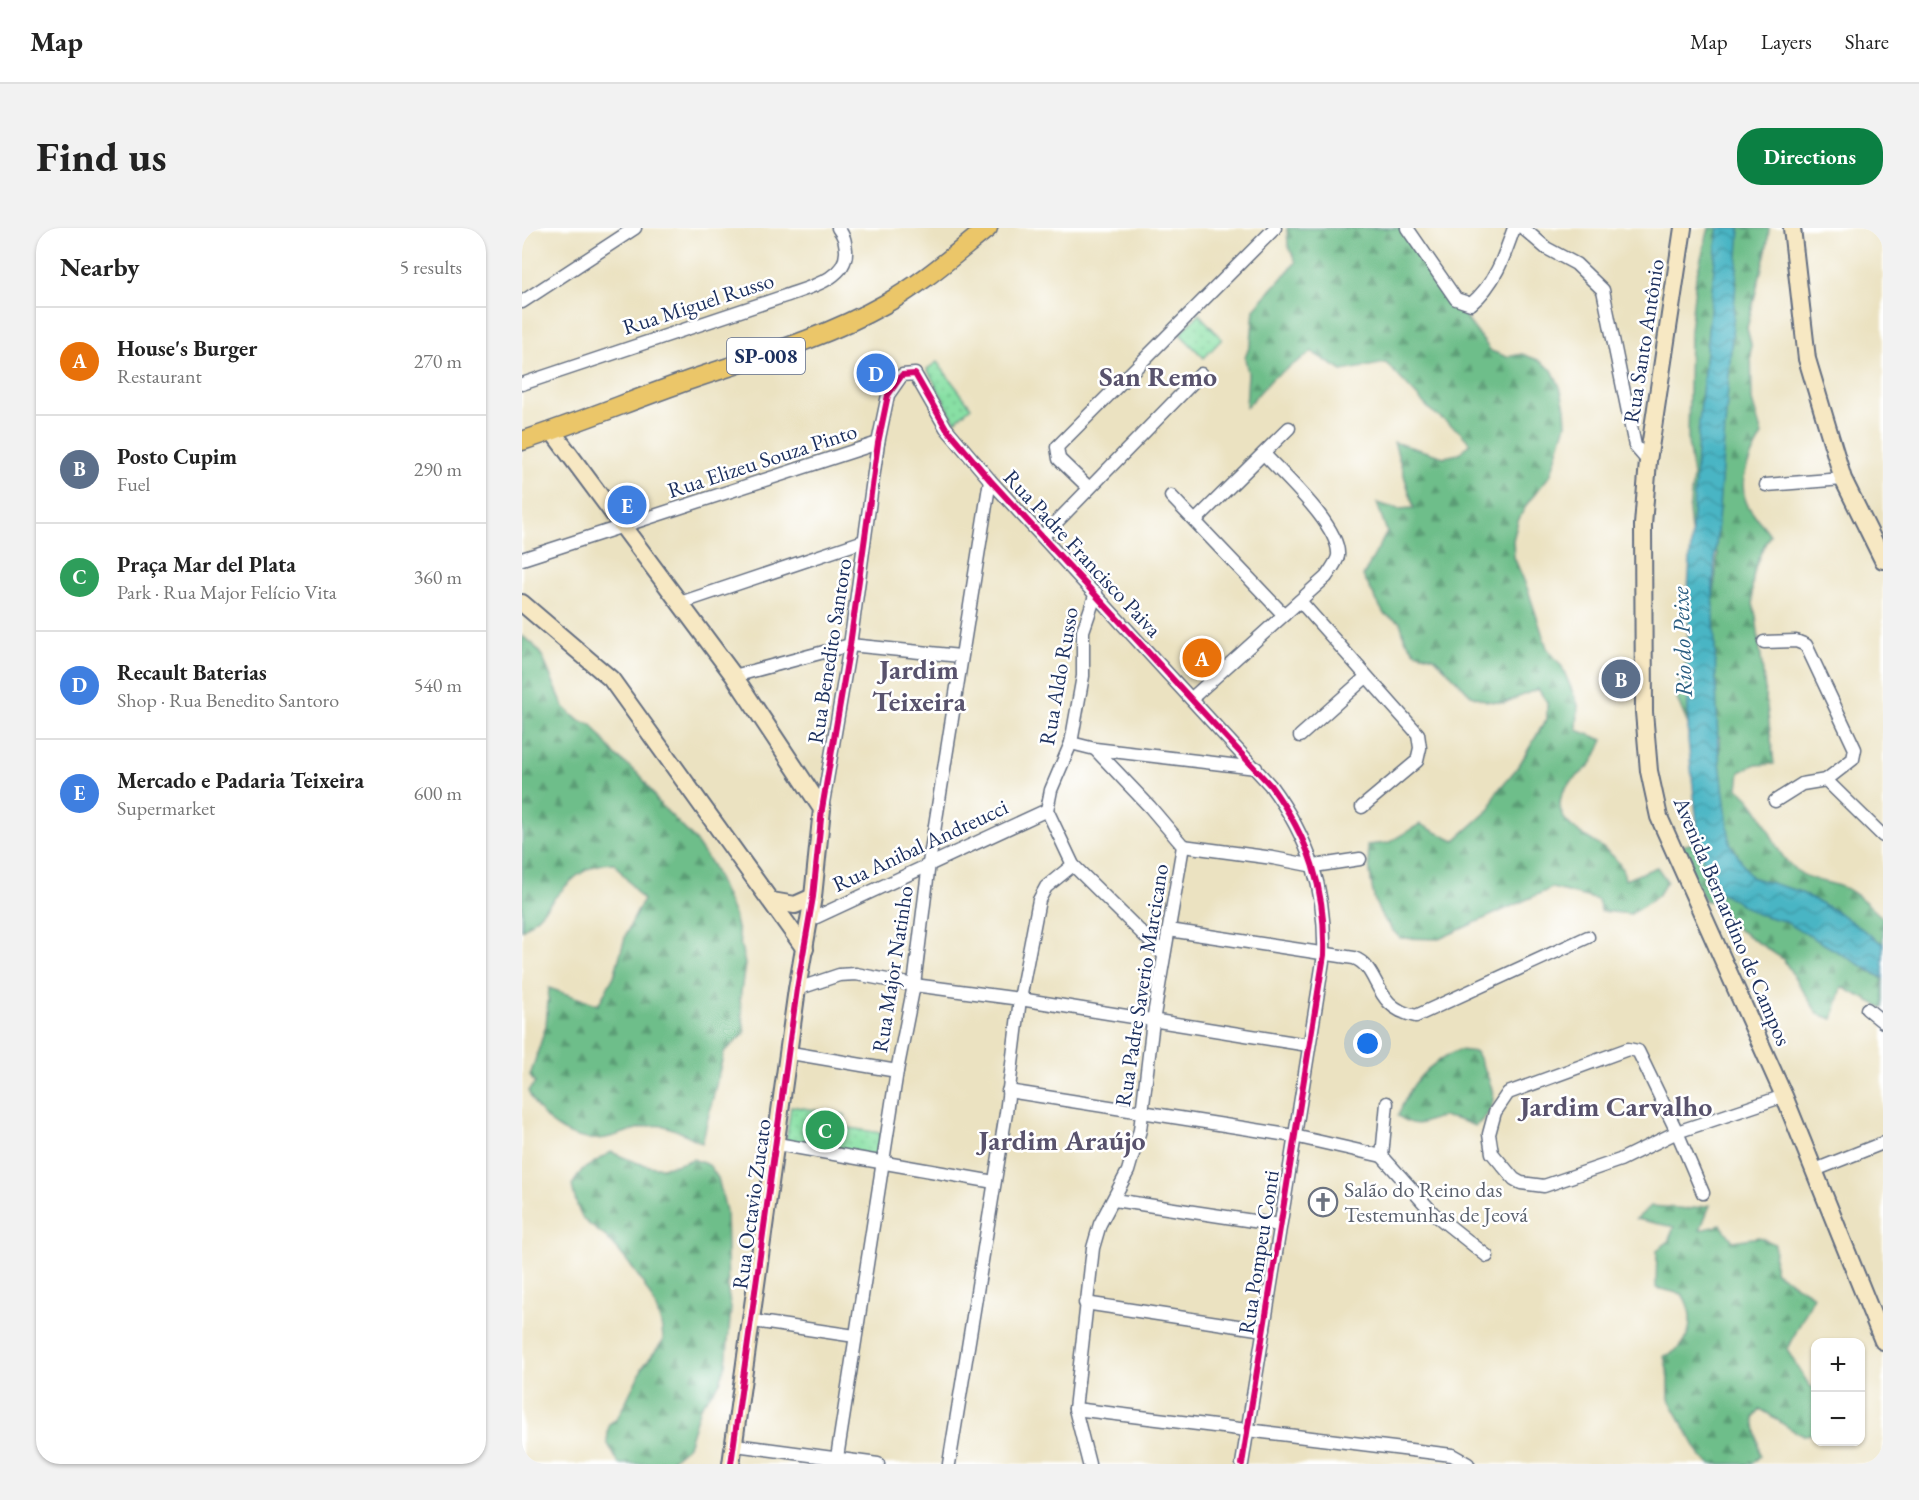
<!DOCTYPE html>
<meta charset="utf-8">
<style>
body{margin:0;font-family:"EB Garamond",serif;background:#f2f2f2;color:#222}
.controls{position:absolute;right:18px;bottom:18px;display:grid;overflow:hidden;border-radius:12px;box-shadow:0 2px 4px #0004}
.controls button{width:54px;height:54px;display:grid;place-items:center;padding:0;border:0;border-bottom:2px solid #e0e0e0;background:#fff;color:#222;font:30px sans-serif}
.you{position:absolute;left:846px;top:816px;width:21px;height:21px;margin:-15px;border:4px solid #fff;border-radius:50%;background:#1a73e8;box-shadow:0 0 0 9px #1a73e833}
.badge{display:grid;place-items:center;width:39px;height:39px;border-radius:50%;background:#0b8043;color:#fff;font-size:20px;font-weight:700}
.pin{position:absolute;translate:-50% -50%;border:3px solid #fff;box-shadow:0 2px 6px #0006}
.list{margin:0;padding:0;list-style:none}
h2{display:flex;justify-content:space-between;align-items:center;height:78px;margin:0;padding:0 24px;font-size:26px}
h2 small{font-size:20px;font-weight:400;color:#767676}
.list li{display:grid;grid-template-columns:39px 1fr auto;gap:18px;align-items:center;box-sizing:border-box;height:108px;padding:0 24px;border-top:2px solid #e0e0e0}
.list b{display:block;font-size:22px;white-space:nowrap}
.list p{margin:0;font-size:20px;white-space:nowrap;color:#767676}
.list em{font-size:20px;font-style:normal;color:#767676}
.map{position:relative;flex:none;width:1361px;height:1236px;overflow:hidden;border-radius:24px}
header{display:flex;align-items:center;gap:36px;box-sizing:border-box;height:84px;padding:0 30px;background:#fff;border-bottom:2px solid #e0e0e0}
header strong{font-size:28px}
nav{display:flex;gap:33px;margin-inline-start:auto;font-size:21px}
.intro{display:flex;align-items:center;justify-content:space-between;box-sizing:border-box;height:144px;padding:0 36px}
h1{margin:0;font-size:42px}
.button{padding:15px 27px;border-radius:24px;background:#0b8043;color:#fff;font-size:21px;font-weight:700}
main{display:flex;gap:36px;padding:0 36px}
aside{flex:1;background:#fff;border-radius:24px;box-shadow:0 2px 4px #0004}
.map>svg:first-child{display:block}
.forest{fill:url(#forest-firs);stroke:#447674;stroke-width:1.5}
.park{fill:url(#park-dots);stroke:#528881;stroke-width:1.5}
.water{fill:url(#water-waves);stroke:#327291;stroke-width:1.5}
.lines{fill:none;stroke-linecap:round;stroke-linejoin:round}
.street-casing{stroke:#646e81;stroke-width:15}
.secondary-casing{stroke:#646e81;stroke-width:20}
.primary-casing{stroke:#646e81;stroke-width:21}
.street{stroke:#fff;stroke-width:12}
.secondary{stroke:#f7e8c3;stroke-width:16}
.primary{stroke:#ebc669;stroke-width:18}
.cycleway-casing{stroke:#fff;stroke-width:10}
.cycleway{stroke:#d6006c;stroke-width:6}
.labels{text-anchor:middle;stroke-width:5;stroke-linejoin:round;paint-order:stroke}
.shield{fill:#fff;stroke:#5f6d8e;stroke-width:1.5}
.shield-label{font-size:21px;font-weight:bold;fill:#1b2f5e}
.street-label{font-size:22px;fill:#1b2f5e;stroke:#fff}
.worship-label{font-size:22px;fill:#5b616d;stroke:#fff;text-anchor:start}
.water-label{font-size:24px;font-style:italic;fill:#2b5e82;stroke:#fff}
.district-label{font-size:28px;font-weight:bold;fill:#59536d;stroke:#fff}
</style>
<header>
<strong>Map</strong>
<nav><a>Map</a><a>Layers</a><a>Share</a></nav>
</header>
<div class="intro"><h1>Find us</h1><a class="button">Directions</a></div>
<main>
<aside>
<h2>Nearby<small>5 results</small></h2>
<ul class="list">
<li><span class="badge" style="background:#e8710a">A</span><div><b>House's Burger</b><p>Restaurant</p></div><em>270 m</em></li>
<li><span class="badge" style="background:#5c6f8a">B</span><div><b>Posto Cupim</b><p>Fuel</p></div><em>290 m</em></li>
<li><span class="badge" style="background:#2e9e5b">C</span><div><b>Praça Mar del Plata</b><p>Park · Rua Major Felício Vita</p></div><em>360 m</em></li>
<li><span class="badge" style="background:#3f7fe0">D</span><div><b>Recault Baterias</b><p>Shop · Rua Benedito Santoro</p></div><em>540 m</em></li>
<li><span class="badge" style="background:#3f7fe0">E</span><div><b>Mercado e Padaria Teixeira</b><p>Supermarket</p></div><em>600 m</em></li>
</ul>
</aside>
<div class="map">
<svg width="1361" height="1236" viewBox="0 0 1361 1236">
<defs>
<pattern id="forest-firs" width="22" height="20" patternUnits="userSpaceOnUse" patternTransform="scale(1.5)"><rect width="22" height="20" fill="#6ebe8a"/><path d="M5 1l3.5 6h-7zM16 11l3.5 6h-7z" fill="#5a9b74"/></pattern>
<pattern id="park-dots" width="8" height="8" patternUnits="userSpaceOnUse" patternTransform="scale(1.5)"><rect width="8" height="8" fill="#88e0a4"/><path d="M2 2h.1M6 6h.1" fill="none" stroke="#75c090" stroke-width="1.8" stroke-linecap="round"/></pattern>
<pattern id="water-waves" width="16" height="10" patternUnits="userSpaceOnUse" patternTransform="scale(1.5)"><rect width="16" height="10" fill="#48b5c4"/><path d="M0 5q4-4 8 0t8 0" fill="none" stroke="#3b94a2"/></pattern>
</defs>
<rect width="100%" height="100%" fill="#fff"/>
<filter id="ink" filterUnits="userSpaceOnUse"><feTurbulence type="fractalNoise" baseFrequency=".0167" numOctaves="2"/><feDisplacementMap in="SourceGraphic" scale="12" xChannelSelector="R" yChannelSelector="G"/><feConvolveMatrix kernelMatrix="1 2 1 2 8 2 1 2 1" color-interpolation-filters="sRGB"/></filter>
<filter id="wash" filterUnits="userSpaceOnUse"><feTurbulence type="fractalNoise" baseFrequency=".008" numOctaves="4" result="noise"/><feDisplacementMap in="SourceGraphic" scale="24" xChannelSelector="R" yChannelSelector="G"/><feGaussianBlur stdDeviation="1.35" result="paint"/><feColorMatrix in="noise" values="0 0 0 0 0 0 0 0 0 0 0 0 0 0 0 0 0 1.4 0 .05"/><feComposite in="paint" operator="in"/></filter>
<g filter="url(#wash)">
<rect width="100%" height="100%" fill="#ebe2c1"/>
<g class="forest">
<path d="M765 0H884L929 70 969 123 985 129 1000 126 1016 132 1030 142 1038 159 1043 180 1044 196 1029 246 1005 276 996 293 991 312 992 329 1006 362 1025 420 1040 439 1056 477 1055 502 1081 512C1077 520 1073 531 1068 537 1057 549 1038 557 1038 577 1038 609 1100 614 1103 652L1135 639 1145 653 1136 668 1109 686 1079 683 1076 672 1030 660 917 711 878 710C845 678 851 659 845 617L866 615 898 596 932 613 968 581 974 565 996 539 1025 490V474L1016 461 982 475 965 473 949 467 912 429 893 424 883 411 878 394 862 386 841 348 865 304 855 275 876 281 892 280 872 214 922 229 937 226 948 215 937 203 908 182 864 135 820 143 790 124 751 150 724 179 726 145 723 130 729 114 732 81 774 34 766 17Z"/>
<path d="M1187 0H1247L1245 19 1225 100 1229 116 1230 173 1240 207C1228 229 1212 257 1228 281 1234 291 1242 297 1248 307 1232 334 1225 358 1234 388L1252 536 1232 537 1218 544 1216 560C1248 585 1246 620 1274 642 1289 654 1308 653 1325 661 1338 667 1350 681 1361 690V730L1317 722 1361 751V780L1320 759 1311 791 1296 786 1261 731 1214 700 1190 673H1183L1159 627 1160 618 1178 613 1194 592 1198 509 1168 501 1155 471 1157 455 1163 439 1164 421 1174 408 1188 399 1196 325 1179 317 1169 304 1167 283 1171 248 1166 214 1168 103 1174 49Z"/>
<path d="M0 408 11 416 20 428 42 479 56 492 70 497 94 528 119 548 136 574 172 611 190 637 212 687 223 736 218 771 223 805 202 824 180 915C168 909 155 901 142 898 126 895 107 904 92 908 55 920 20 896 6 863L13 855 8 848 24 798 27 760 76 777 92 748 104 706 121 672 92 635C49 634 31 681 0 702Z"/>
<path d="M937 822 954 824C967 853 985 876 953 898 943 894 932 889 921 889 900 891 900 904 876 888 888 856 904 836 937 822Z"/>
<path d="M89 924C122 938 136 946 171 931L187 937 196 950 204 983 206 1065 209 1080 204 1136 198 1154 178 1179 166 1218 145 1236H97L85 1214 87 1196 95 1191 121 1139 141 1113C141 1076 109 1035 84 1009 77 1003 68 998 62 992 55 983 52 967 50 957L60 942Z"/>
<path d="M1188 977 1178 1002 1199 997 1211 1013 1237 1009 1253 1016 1252 1043 1292 1068 1265 1122 1287 1157 1293 1161V1204L1283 1208C1266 1202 1254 1189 1238 1181L1232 1190 1238 1228 1230 1236H1189L1179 1229 1147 1171V1149L1142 1128C1169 1120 1175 1089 1160 1066L1134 1060 1135 1022 1146 1014 1152 999 1114 991 1129 978 1167 981Z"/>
</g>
<g class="park">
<path d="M677 86 700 111 682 130 658 106Z"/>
<path d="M415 134 449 179 433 193 405 141Z"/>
<path d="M269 878 323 887 322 899 359 905 356 928 264 914Z"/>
</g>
<path class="water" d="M1196 0H1218L1191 359 1196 518 1208 615 1229 649 1276 663 1317 685 1361 716V750L1262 693 1235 686 1197 663 1178 624 1166 512V361L1177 195Z"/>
</g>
<g filter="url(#ink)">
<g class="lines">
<g class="street-casing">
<g id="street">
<path d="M885 0 934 71 949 76C973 56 982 29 992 0"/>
<path d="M1001 0 1024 20 1054 36 1081 62 1113 218 1126 233"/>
<path d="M0 74 113 0"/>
<path d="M0 156 263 68C285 60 326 51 324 22 323 12 322 8 316 0"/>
<path d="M1244 257 1321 251"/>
<path d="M567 260 537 231 535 219 753 0"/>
<path d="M649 268 762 387"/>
<path d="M673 293 767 200"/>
<path d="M521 308 679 146"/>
<path d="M0 331 356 215"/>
<path d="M574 365 561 403V448L549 515 529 562 525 582 551 637 642 727"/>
<path d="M778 373 896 506 898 520 895 533 840 579"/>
<path d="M158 375 342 313"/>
<path d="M1242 414 1274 413 1284 417 1333 521 1331 531 1304 552 1280 556 1253 573"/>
<path d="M212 448 328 417 438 428"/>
<path d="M670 470 804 349C808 343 815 334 816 328 819 299 761 247 742 226"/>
<path d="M778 508 844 449"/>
<path d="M549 515 573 521 734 540"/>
<path d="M1304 552 1361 608"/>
<path d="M300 581 328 417 356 215 366 167 380 147 393 146 424 200 468 252 748 557C787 610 804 661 802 727L720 1236"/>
<path d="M661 618 751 630 792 638 838 631"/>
<path d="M288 692 525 582"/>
<path d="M647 702 832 730C859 740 850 780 894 788L1066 709"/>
<path d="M275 761 317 747 334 746 392 757 498 771 786 817"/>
<path d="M1345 781 1361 794"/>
<path d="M269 825 375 843"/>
<path d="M486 863 772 908 860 928"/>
<path d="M865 875 860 928 911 985 965 1028"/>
<path d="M255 916 472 954"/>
<path d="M1293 942 1361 915"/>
<path d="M1181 965 1155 904 1116 823 1106 821 986 865 973 884 967 906 970 925 992 951 999 955 1022 958 1098 932 1155 904 1262 868"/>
<path d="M592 972 758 997"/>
<path d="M563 1075 742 1102"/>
<path d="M231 1093 333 1108"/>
<path d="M553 1181 930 1227 946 1236"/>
<path d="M213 1217 356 1236"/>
<path d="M314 1236 375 843 392 757 407 635 468 252"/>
<path d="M427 1236 484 885 498 771 517 672 524 659 551 637"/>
<path d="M567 1236 553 1181 571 1020 578 996 606 943 618 902 631 793 661 618 628 579 573 521"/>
</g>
</g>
<g class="secondary-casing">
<g id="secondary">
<path d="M1161 0 1126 233 1121 297 1122 484 1127 543 1137 589 1262 868 1361 1113"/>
<path d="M1270 0 1285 131 1321 251 1361 332"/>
<path d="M30 203 212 448 300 581 291 669 275 761 209 1236"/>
<path d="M0 375 89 451 283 721"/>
<path d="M250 673 273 677 291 669"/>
</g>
</g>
<g class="primary-casing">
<path id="primary" d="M0 213C54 195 106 174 159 155 228 131 299 112 363 76 401 55 433 26 466 0"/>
</g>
<use href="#street" class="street"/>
<use href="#secondary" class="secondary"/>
<use href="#primary" class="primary"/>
<g class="cycleway-casing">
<path id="cycleway" d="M209 1236 275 761 291 669 300 581 328 417 356 215 366 167 380 147 393 146 424 200 468 252 748 557C787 610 804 661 802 727L720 1236"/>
</g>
<use href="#cycleway" class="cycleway"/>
</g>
</g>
<defs>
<g id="church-ring" transform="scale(1.5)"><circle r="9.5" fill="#fff" stroke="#6b7280" stroke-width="1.5"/><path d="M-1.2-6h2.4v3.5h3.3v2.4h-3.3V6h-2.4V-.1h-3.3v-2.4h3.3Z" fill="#6b7280"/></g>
</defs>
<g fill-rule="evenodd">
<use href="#church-ring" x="801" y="974"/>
</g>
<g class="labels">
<rect class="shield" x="205" y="110" width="78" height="36" rx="4.5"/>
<g class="shield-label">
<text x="244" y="135">SP-008</text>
</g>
<g class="street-label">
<text transform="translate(176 75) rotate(-18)" y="8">Rua Miguel Russo</text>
<text transform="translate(1121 113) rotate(-81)" y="8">Rua Santo Antônio</text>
<text transform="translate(240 232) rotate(-18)" y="8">Rua Elizeu Souza Pinto</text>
<text transform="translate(561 325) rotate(47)" y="8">Rua Padre Francisco Paiva</text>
<text transform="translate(307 423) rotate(-81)" y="8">Rua Benedito Santoro</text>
<text transform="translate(536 448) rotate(-80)" y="8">Rua Aldo Russo</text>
<text transform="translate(398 617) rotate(-25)" y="8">Rua Anibal Andreucci</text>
<text transform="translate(1211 693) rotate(67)" y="8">Avenida Bernardino de Campos</text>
<text transform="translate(370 741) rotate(-81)" y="8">Rua Major Natinho</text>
<text transform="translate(619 757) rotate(-81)" y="8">Rua Padre Saverio Marcicano</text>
<text transform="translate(229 976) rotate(-82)" y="8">Rua Octavio Zucato</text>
<text transform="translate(736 1024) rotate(-81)" y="8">Rua Pompeu Conti</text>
</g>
<g class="worship-label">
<text x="822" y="969">Salão do Reino das<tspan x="822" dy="25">Testemunhas de Jeová</tspan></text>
</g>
<g class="water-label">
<text transform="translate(1160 414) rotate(-92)" y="8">Rio do Peixe</text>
</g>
<g class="district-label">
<text x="636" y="158">San Remo</text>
<text x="397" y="451">Jardim<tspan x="397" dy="32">Teixeira</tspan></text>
<text x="1094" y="888">Jardim Carvalho</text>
<text x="540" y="922">Jardim Araújo</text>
</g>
</g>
</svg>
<div class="controls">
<button>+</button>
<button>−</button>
</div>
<div class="you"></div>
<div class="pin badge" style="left:680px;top:430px;background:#e8710a">A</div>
<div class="pin badge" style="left:1099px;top:451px;background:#5c6f8a">B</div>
<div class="pin badge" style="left:303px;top:902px;background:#2e9e5b">C</div>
<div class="pin badge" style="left:354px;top:145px;background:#3f7fe0">D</div>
<div class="pin badge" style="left:105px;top:277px;background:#3f7fe0">E</div>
</div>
</main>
